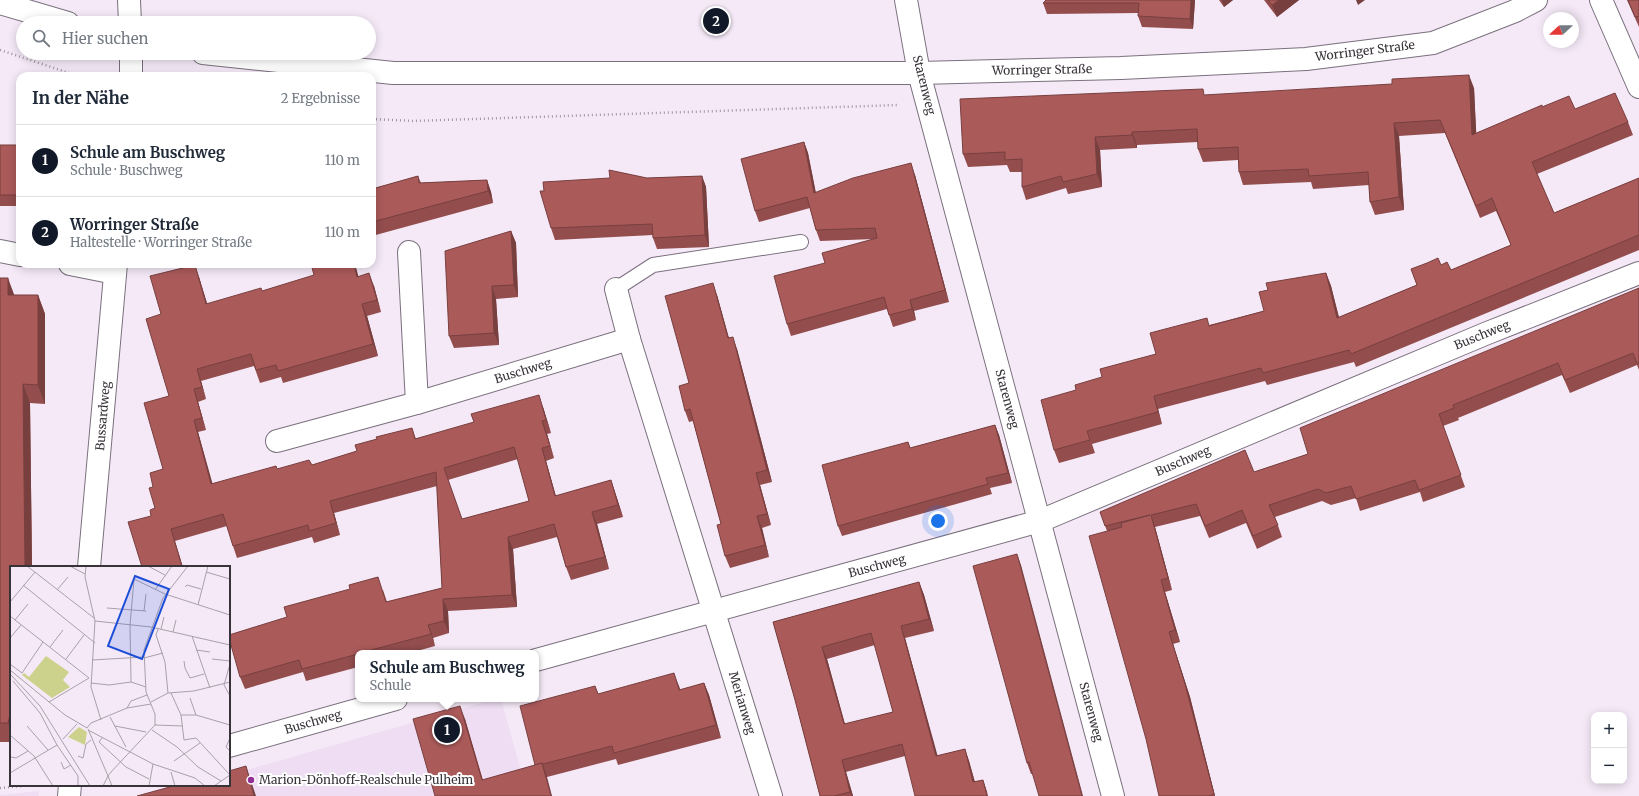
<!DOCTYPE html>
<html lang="de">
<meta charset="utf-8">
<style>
body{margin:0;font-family:Merriweather,serif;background:#f6f6f7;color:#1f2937}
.controls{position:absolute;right:12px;bottom:12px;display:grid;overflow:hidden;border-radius:8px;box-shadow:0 2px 10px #0003}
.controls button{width:36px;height:36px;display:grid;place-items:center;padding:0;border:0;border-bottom:1px solid #e0e1e3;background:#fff;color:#1f2937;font:20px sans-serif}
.compass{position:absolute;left:1543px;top:12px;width:36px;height:36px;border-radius:50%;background:#fff;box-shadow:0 2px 10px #0003;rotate:249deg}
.you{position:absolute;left:938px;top:521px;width:14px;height:14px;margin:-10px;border:3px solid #fff;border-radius:50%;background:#1a73e8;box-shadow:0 0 0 6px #1a73e833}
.badge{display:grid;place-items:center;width:26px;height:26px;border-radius:50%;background:#111827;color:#fff;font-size:13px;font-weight:700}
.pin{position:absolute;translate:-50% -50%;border:2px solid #fff;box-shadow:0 1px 4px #0006}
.popup{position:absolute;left:355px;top:650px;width:184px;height:52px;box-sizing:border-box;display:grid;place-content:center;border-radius:8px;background:#fff;filter:drop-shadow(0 1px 3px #0005);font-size:13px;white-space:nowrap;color:#747a83}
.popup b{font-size:15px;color:#1f2937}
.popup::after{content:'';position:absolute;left:50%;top:100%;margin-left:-8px;border:8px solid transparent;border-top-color:#fff}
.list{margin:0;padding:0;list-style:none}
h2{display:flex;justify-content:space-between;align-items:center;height:52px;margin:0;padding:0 16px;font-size:17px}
h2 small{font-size:13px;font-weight:400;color:#747a83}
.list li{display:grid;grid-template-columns:26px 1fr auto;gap:12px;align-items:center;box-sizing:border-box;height:72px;padding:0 16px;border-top:1px solid #e0e1e3}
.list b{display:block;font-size:15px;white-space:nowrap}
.list p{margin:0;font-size:13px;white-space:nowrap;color:#747a83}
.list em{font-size:13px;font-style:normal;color:#747a83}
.icon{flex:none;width:22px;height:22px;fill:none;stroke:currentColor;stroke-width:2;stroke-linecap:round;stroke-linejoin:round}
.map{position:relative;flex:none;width:1639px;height:796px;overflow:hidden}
.search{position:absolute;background:#fff;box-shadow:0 2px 10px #0003;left:16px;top:16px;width:360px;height:44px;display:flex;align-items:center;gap:10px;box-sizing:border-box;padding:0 14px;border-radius:22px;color:#747a83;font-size:15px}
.panel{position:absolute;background:#fff;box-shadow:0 2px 10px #0003;left:16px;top:72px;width:360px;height:196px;border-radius:12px}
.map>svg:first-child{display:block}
.built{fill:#efdef3}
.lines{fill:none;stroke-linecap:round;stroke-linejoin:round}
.lane-casing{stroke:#7a707d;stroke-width:16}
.street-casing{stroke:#7a707d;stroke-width:24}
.secondary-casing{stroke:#7a707d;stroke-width:24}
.path{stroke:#9d949f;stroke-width:2.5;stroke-dasharray:1 3;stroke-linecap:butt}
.lane{stroke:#fff;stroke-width:14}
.street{stroke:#fff;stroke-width:22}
.secondary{stroke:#fff;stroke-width:22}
.wall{fill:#934d4d;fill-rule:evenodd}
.shaded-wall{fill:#783f3f}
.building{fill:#ab5a5a;stroke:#783f3f;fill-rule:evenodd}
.poi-dot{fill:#942f95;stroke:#fff;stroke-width:1.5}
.labels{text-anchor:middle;stroke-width:4;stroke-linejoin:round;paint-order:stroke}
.street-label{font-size:12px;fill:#383339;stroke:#fff}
.poi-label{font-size:12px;fill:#383339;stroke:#fff;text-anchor:start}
.inset-road{fill:none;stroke:#a9a0ab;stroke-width:1}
.view{fill:#1d4ed8;fill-opacity:0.15;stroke:#1d4ed8;stroke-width:2}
.inset-edge{fill:none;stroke:#383339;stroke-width:2}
</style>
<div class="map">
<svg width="1639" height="796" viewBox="0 0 1639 796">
<rect width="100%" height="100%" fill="#f5e9f7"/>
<g class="built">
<path d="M495 699H501L528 796H157L229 785V775Z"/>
<path d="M39 791V796H0V795Z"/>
</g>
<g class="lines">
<g class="lane-casing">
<path id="lane" d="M616 289 653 265 801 242"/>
</g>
<g class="street-casing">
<g id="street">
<path d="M129 0 130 23"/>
<path d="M906 0 919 73 1113 796"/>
<path d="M1601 0 1639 87"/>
<path d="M131 53V76"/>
<path d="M0 251 20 255"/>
<path d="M409 252 417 403"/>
<path d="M70 264 115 273"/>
<path d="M616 289 629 339 771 796"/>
<path d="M277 441 417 403 629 339"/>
<path d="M89 567 116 264"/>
<path d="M536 660 1040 521 1485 334 1639 273"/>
<path d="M229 746 396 699"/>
<path d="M69 796 70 785"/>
</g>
</g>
<g class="secondary-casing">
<g id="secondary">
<path d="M0 3 68 23"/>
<path d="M203 53 393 73H919L1121 68 1306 59 1433 43 1515 11 1536 0"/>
</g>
</g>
<g class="path">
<path d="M0 50 78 76"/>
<path d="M372 119 413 121 899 105"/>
<path d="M0 788 33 785"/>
</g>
<use href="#lane" class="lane"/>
<use href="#street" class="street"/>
<use href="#secondary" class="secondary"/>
</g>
<g class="wall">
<path d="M1046 0H1195L1193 29 1142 27 1138 16 1139 13 1047 14 1043 3Z"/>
<path d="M1219 0H1233L1224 7Z"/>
<path d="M1264 0H1299L1277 17Z"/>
<path d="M1627 0H1639V27Z"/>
<path d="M1474 88 1476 133 1542 107 1575 109 1628 122 1633 135 1537 174 1554 213 1639 178V250L1356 367 1354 362 1267 385 1265 381 1158 409 1162 424 1092 444 1095 453 1059 463 1054 450 1076 390 1102 377 1156 354 1209 325 1264 311 1326 273 1331 286 1339 317 1417 285 1411 269 1441 265 1451 270 1511 245 1496 211 1480 218 1445 133 1399 136 1404 210 1375 215 1370 202 1369 185 1313 189 1311 182 1243 185 1239 172 1238 160 1203 162 1198 149V142L1137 145V148L1100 150 1102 187 1068 194 1066 188 1026 200 1022 187V172H1010L1007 165 968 167 963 154 1205 95Z"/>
<path d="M804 142 808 153 816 193 915 175 949 302 914 311 916 320 893 327 887 309 791 336 787 324 825 263 875 239 820 241 816 230 810 208 759 222 755 211Z"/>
<rect x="0" y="145" width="20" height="61"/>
<path d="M418 176 421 183 487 180 491 192 493 203 372 236V189Z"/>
<path d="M702 176 706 187 709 247 657 249 653 238V235L555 240 551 228 647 178Z"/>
<path d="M511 231 516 243 518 297 496 299 499 345 454 348 449 336Z"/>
<path d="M355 264 358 277 374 286 381 312 367 316 378 356 283 383 281 377 260 383 254 366 201 381 206 399 198 402 206 430 198 432 212 484 277 469 312 465 357 451 377 439 412 428 416 439 543 407 551 433 547 434 554 458 546 461 556 496 611 480 615 492 623 517 597 524 609 569 571 580 566 567 557 537 513 549 517 607 448 611 449 633 433 638 435 646 410 653H358V667L306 681 303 672 245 689 240 677 383 590 387 602 442 588 437 486 334 513 340 535 314 543 312 537 237 558 233 546 227 526 175 541 151 516 155 508 153 487 163 469 169 396 161 314 199 277 207 304 262 291ZM518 459 529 501 462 519 448 480Z"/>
<path d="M0 278 14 295H38L45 314V404L30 403 32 567H11V742H0Z"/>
<path d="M1639 288V370L1637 365 1570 393 1562 375 1458 418 1459 420 1443 426 1465 487 1423 502 1420 492 1360 511 1356 498 1331 505 1322 501 1275 517 1282 537 1257 549 1246 523 1209 538 1200 516 1155 527 1172 590 1165 592 1180 642 1173 644 1190 697 1215 796H1159L1107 531 1100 512 1254 472 1308 454Z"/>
<path d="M717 295 729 338 737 349 772 482 760 485 771 525 762 528 769 557 730 568 725 556 721 524 693 421 689 422 685 411 689 383Z"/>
<path d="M995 425 999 435 1012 483 990 488 992 494 842 536 838 526 908 442 910 448Z"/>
<path d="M1021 565 1032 774H1031L1027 763Z"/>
<path d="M919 582 924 595 934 631 905 638 937 756 965 749 969 761 975 782 983 780 987 792 905 756 846 772 853 796H820L795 700 773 622ZM875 645 893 712 845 724 827 659Z"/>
<path d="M704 683 709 695 721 738 618 765 616 759 547 777 435 796 465 719 483 780 535 765 595 686 598 694 679 686 680 690Z"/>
</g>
<g class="shaded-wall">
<path d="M1191 0H1195L1193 29 1190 19Z"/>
<path d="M1222 0H1233L1224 7Z"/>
<path d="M1279 0H1299L1277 17 1272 5Z"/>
<path d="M1356 0H1365L1358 5Z"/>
<path d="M1469 75 1474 88 1477 148 1472 135Z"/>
<path d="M1394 123 1399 136 1404 210 1399 197Z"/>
<path d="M1132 132 1137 145V148L1132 135Z"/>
<path d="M1095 137 1100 150 1102 187 1097 174Z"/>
<path d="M804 142 808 153 818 205 814 193Z"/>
<path d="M911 163 915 175 949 302 945 290Z"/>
<path d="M702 176 706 187 709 247 705 235Z"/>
<path d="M487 180 491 192 493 203 488 191Z"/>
<path d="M511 231 516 243 518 297 514 285Z"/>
<path d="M354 264H355L362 289 357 277Z"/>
<path d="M195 265 199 277 211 316 206 304Z"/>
<path d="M369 273 374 286 381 312 377 300Z"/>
<path d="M1326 273 1331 286 1342 331 1337 318Z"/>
<path d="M8 278 15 297 8 295Z"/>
<path d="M713 283 717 295 732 350 728 338Z"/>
<path d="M492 286 496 299 499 345 494 333Z"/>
<path d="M38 295 45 314V404L38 385Z"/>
<path d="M910 300 914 311 916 320 912 309Z"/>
<path d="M362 304 367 316 378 356 373 344Z"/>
<path d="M733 337 737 349 772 482 767 470Z"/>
<path d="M197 369 201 381 206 399 202 387Z"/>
<path d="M23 384 30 403 32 567H25Z"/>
<path d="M194 389 198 402 206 430 202 418Z"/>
<path d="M539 395 543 407 551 433 546 420Z"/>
<path d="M1154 396 1158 409 1162 424 1158 412Z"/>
<path d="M194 420 198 432 216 496 211 484Z"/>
<path d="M542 421 547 434 554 458 550 446Z"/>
<path d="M995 425 999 435 1012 483 1008 473Z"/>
<path d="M542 448 546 461 559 508 555 496Z"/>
<path d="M756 473 760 485 771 525 767 514Z"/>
<path d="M611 480 615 492 623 517 618 505Z"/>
<path d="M330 501 334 513 340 535 336 523Z"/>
<path d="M592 512 597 524 609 569 605 557Z"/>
<path d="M1151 515 1155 527 1172 590 1168 578Z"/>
<path d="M757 516 762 528 769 557 765 545Z"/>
<path d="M171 529 175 541 183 567H182Z"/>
<path d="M508 537 513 549 517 607 512 595Z"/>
<path d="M1017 554 1021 565 1083 796H1082Z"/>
<path d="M1161 580 1165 592 1180 642 1175 630Z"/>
<path d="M919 582 924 595 934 631 929 619Z"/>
<path d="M443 599 448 611 449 633 444 621Z"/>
<path d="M428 625 433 638 435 646Z"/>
<path d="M901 626 905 638 941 768 936 756Z"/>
<path d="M1169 632 1190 697 1215 796H1214V794Z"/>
<path d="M822 647 827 659 848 736 844 724Z"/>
<path d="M674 673 679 686 683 702 679 690Z"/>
<path d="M704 683 709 695 721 738 716 725Z"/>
<path d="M460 706 465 719 486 793 482 780Z"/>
<path d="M11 709V732L8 723Z"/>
<path d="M965 749 969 761 978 794 973 782Z"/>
<path d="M842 760 846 772 853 796H852L850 792Z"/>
<path d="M542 763 547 777 552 796H551Z"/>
<path d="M246 766 256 796H254Z"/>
<path d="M983 780 987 792 988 796H987Z"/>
</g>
<g class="building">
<path d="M1046 0H1191L1190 19 1138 16 1139 3H1043Z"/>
<path d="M1268 0H1279L1272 5Z"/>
<path d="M1628 0H1639V16L1635 17Z"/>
<path d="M1469 75 1472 135 1542 105V107L1569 96 1575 109 1615 93 1628 122 1532 162 1554 213 1639 178V235L1351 354 1349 350 1263 373 1261 368 1154 396 1158 412 1087 431 1090 440 1054 450 1041 400 1076 390 1075 385 1102 377 1100 369 1156 354 1150 333 1207 318 1209 326 1264 311 1259 292 1268 290 1266 283 1326 273 1337 318 1417 285 1411 269 1427 263 1438 258 1441 265 1447 262 1451 270 1511 245 1492 198 1476 206 1440 120 1394 123 1399 197 1370 202 1368 172 1309 176 1308 169 1239 172 1238 147 1198 149 1197 129 1132 132V135L1095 137 1097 174 1063 182 1061 176 1022 187V159L1005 160V152L963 154 960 99 1203 89 1204 95 1392 84V79Z"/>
<path d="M804 142 814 193 853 178 911 163 945 290 910 300 912 309 889 315 884 297 787 324 774 276 825 263 822 253 877 238 875 228 816 230 807 197 755 211 741 159Z"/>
<rect x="0" y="145" width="20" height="50"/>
<path d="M609 170 647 178 702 176 705 235 653 238 652 224 551 228 540 191H544L543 182 610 178Z"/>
<path d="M418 176 419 183 487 180 488 191 372 222V189Z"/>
<path d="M511 231 514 285 492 286 494 333 449 336 445 251Z"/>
<path d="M311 264H354L357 277 369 273 377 300 362 304 373 344 278 371 276 365 256 370 251 354 197 369 202 387 194 389 202 418 194 420 211 484 276 466 277 469 309 460 312 465 357 451 355 445 377 439 376 437 412 428 415 439 474 422 471 414 539 395 546 420 542 421 550 446 542 448 555 496 611 480 618 505 592 512 605 557 566 567 554 524 508 537 512 595 443 599 444 621 428 625 431 634 360 653H358V654L302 669 299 660 240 677 229 638V635L287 617 284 607 350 589 349 585 378 577 386 602 442 588 436 472 330 501 336 523 309 531 308 525 233 546 223 514 171 529 182 567H142L128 522 151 516 150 510 155 508 149 488 153 487 150 473 163 469 144 403 169 396 146 319 161 314 150 276 195 265 206 304 261 288 262 291 314 275ZM514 447 529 501 462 519 444 468Z"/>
<path d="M0 278H8V295H38V385L23 384 25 567H11V709L8 723H0Z"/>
<path d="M713 283 728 338 733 337 767 470 756 473 767 514 757 516 765 545 725 556 717 525 721 524 690 409 685 411 679 386 689 383 665 296Z"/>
<path d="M1639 288V363H1637L1633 353 1565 380 1558 363 1453 405 1454 408 1439 414 1461 475 1419 490 1415 480 1356 499 1351 486 1326 493 1318 489 1269 505 1278 525 1253 536 1242 510 1205 526 1196 504 1151 515 1168 578 1161 580 1175 630 1169 632 1185 684 1214 794 1209 796H1159L1146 739 1089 536 1122 527 1121 523 1150 515 1105 526 1100 512 1245 450 1254 472 1308 454 1300 428Z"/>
<path d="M995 425 1008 473 986 478 988 484 838 526 822 465 908 442 910 448Z"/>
<path d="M1017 554 1082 796H1039L1029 762 1027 763 973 566Z"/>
<path d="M919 582 929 619 901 626 936 756 965 749 973 782 983 780 987 796H915L902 744 842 760 850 792 834 796H820L795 700 773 622ZM871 633 893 712 844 724 822 647Z"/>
<path d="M674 673 679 690 704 683 716 725 614 753 612 746 543 764 542 763 535 765 520 706 595 686 598 694Z"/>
<path d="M460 706 482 780 542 763 551 796H435L413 719Z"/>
<path d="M246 766 254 796H137L177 785H229V771Z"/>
</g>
<circle class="poi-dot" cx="251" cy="780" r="4"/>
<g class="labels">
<g class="street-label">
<text transform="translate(1365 51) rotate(-7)" y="4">Worringer Straße</text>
<text transform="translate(1042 70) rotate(-1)" y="4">Worringer Straße</text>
<text transform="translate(924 85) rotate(76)" y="4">Starenweg</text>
<text transform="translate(1482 335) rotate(-22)" y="4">Buschweg</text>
<text transform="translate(523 371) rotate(-17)" y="4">Buschweg</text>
<text transform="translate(1007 399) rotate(75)" y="4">Starenweg</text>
<text transform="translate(103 416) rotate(-85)" y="4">Bussardweg</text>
<text transform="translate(1183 461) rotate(-23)" y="4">Buschweg</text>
<text transform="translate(877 566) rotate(-15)" y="4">Buschweg</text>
<text transform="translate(742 703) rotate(73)" y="4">Merianweg</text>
<text transform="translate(1091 712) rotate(75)" y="4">Starenweg</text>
<text transform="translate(313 722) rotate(-16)" y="4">Buschweg</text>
</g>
<g class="poi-label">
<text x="259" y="784">Marion-Dönhoff-Realschule Pulheim</text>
</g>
</g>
<g transform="translate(10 566)">
<rect width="220" height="220" fill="#f5e9f7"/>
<path d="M36 90 59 106 53 114 60 121 42 132 12 109 14 107 19 111ZM69 161 77 166 75 179 58 171Z" fill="#ccd28b"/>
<path class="inset-road" d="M17 0 84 52M60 0 75 8M76 0 75 11 85 55 81 121 91 154M138 0 155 9M196 6 220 13M124 13 155 28 220 49M13 19 85 77M175 21 177 19 191 23M47 24 58 11M145 24 162 0M0 36 25 6M188 39 198 0M97 42 136 45M134 45 136 28M0 50 79 112M5 54 18 38M85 55 141 61 220 79M148 63 146 69 155 96 158 127M151 63 154 51M163 66 166 54M182 70 200 122M0 72 11 59M40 81 53 64M186 84 200 86M134 92 153 87M56 93 74 69M202 93 220 95M82 94 134 91M174 95 175 102 180 112 194 108M0 98 12 107 33 76M220 98 214 119 220 130M0 104 55 149 77 162M0 108 30 140 80 220M3 115 30 147 47 179 68 210V220M121 116 120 59 124 14M81 117 99 119 121 116 136 121M161 127 171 149 174 174 186 172 220 209M180 132 186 149M39 136 79 112M141 136 158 127 184 125 220 116M117 142 121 135 137 129M171 149H186L220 159M100 151 116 181M145 159 173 160M17 160 38 184M105 160 136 166M77 162 81 157 117 142 141 138M78 163 98 210 93 220M78 164 143 198 185 212 195 220M142 164 167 181 188 201 211 215M0 169 24 190 43 220M93 171 89 176 116 201 139 213M220 172 216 181 220 185M53 173 67 158M68 190 73 192 76 178 81 174M1 191 6 192 18 185M164 195 190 177M51 196 54 203 61 199M161 206 165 220M0 207 47 179M102 220 98 210 101 206 145 159V148L136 126 134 84 153 32 178 0M139 220 143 198M204 220 220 209"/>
<path class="view" d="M125 10 159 23 132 93 98 80Z"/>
<rect width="220" height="220" class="inset-edge"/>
</g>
</svg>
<div class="controls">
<button>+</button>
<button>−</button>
</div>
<svg class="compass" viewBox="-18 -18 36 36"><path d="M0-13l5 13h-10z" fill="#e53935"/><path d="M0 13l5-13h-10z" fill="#747a83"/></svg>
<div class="you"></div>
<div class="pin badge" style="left:447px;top:730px">1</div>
<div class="popup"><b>Schule am Buschweg</b>Schule</div>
<div class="pin badge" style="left:716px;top:21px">2</div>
<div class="search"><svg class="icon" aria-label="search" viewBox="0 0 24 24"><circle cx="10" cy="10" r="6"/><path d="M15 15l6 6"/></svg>Hier suchen</div>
<section class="panel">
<h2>In der Nähe<small>2 Ergebnisse</small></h2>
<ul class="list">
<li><span class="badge">1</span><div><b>Schule am Buschweg</b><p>Schule · Buschweg</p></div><em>110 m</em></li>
<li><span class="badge">2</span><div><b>Worringer Straße</b><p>Haltestelle · Worringer Straße</p></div><em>110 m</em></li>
</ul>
</section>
</div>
